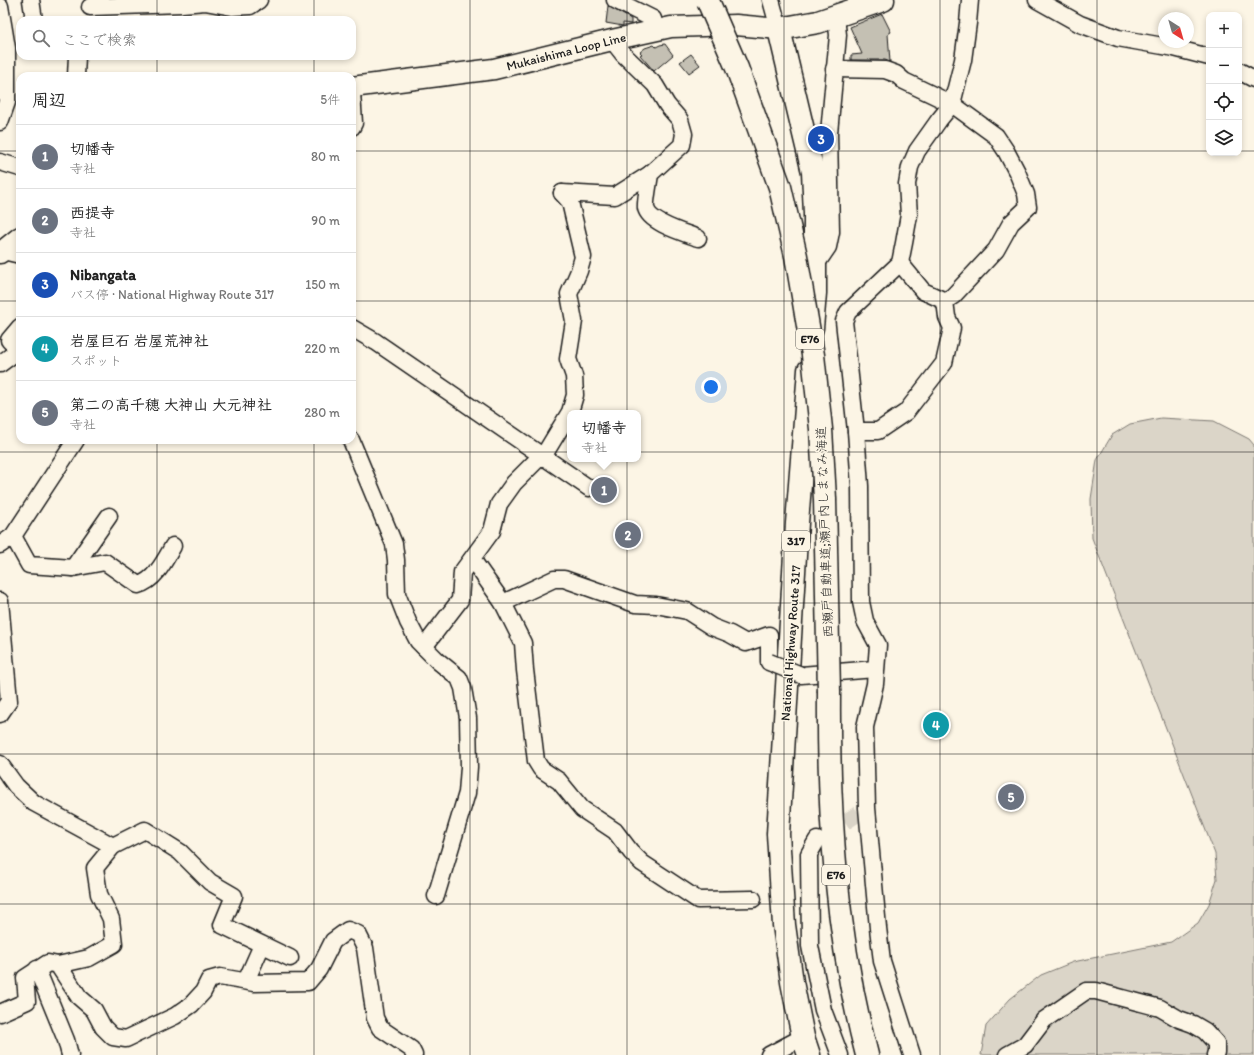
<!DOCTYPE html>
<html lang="ja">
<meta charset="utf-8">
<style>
body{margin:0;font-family:Itim,"Klee One",sans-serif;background:#f6f6f6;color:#222}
.controls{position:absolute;right:12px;top:12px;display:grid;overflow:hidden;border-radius:8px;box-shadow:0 2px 6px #0003}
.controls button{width:36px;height:36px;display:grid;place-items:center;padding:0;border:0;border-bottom:1px solid #e0e0e0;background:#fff;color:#222;font:20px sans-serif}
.compass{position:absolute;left:1158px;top:12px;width:36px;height:36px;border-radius:50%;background:#fff;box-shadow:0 2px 6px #0003;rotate:143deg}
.you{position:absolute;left:711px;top:387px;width:14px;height:14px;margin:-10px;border:3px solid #fff;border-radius:50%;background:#1a73e8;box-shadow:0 0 0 6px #1a73e833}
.badge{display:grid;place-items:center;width:26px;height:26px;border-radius:50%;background:#111827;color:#fff;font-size:13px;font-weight:700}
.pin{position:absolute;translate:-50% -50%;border:2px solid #fff;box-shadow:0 1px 4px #0006}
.popup{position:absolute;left:567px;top:410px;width:74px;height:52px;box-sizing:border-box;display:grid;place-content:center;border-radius:8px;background:#fff;filter:drop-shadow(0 1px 3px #0005);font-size:13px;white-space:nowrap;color:#767676}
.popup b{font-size:15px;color:#222}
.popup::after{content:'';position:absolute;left:50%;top:100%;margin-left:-8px;border:8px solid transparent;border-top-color:#fff}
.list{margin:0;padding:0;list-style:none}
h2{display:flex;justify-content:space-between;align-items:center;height:52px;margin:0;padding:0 16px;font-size:17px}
h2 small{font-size:13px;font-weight:400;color:#767676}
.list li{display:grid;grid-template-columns:26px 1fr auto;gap:12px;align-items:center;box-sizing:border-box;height:64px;padding:0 16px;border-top:1px solid #e0e0e0}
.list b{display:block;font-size:15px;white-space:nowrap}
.list p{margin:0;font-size:13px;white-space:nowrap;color:#767676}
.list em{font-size:13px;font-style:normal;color:#767676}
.icon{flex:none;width:22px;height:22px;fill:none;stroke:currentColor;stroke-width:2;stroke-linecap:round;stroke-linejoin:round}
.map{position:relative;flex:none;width:1254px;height:1055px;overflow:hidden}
.search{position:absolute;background:#fff;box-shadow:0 2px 6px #0003;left:16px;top:16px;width:340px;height:44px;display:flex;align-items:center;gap:10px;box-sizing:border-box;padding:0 14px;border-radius:12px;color:#767676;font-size:15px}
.panel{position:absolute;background:#fff;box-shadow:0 2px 6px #0003;left:16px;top:72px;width:340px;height:372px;border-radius:12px}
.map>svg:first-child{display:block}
.green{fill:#dbd5c8;stroke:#7c7872}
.building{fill:#c4c0b3;stroke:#1c1c1c}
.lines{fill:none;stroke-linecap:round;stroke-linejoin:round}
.minor-tunnel{stroke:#dad4c7;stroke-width:16;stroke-dasharray:16 8;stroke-linecap:butt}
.minor-casing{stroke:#1c1c1c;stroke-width:19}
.major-casing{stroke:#1c1c1c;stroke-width:23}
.highway-casing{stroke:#1c1c1c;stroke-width:25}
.minor{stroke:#fcf5e5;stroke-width:16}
.major{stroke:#fcf5e5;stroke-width:20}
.highway{stroke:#fcf5e5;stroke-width:22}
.minor-bridge-casing{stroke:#1c1c1c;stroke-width:19;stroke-linecap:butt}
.highway-bridge-casing{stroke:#1c1c1c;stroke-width:25;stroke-linecap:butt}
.minor-bridge{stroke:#fcf5e5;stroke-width:16}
.highway-bridge{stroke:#fcf5e5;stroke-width:22}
.grid{fill:none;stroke:#1c1c1c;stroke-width:1;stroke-opacity:0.55}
.labels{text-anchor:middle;stroke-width:3;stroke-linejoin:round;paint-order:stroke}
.shield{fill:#fcf5e5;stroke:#5f5d58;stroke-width:1}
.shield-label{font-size:12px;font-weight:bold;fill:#1c1c1c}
.street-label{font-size:13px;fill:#1c1c1c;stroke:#fcf5e5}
</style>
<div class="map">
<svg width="1254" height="1055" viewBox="0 0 1254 1055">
<rect width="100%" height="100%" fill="#fcf5e5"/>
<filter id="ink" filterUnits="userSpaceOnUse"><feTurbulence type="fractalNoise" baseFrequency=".025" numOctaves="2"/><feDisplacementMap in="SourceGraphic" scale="8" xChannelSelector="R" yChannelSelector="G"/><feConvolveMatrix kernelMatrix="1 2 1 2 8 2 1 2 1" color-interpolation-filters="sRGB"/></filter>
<g filter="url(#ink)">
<path class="green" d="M1161 418 1214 421 1249 439 1254 445V1055H981L986 1026 1010 999 1041 975 1073 962 1171 942 1198 923 1209 904 1217 879 1215 854 1092 538 1091 499 1097 460 1112 435 1130 424Z"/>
<g class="building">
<path d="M608 6 631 19V24L623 23V26L606 23Z"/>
<path d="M882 14 891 32 888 34 890 62 885 60H851V55L862 54 850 27Z"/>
<path d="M665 44 673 55 654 71 640 55 642 54 640 52 645 48 654 45 656 47 660 45Z"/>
<path d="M691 54 700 65 689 73 680 62Z"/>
</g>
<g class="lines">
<path class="minor-tunnel" d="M825 835 867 808"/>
<g class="minor-casing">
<g id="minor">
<path d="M31 0 34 20"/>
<path d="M615 0 653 19 656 31"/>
<path d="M771 0 779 29"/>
<path d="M1037 0 1080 24 1118 38 1174 48 1209 57"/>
<path d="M0 6 7 48V102L0 122"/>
<path d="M90 7 182 4 205 2 232 7 250 6 259 0"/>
<path d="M612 40 623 54 655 85 667 105 680 120 684 134 682 145 650 174C649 182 645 202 646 208 649 223 685 233 698 238"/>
<path d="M834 69 885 70 896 74 904 81 952 104 996 136 1006 151 1017 172 1026 194 1028 207 1011 223 996 250 953 296 945 301 923 291 900 263"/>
<path d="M1239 71 1254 79"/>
<path d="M76 76 77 56"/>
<path d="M352 93 354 123 352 127"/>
<path d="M0 162 20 168"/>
<path d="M562 193 615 196 650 174"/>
<path d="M3 251 20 255"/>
<path d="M815 266 828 247 831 232 829 133 838 35 836 17"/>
<path d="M20 327 9 340 20 351"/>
<path d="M352 328 376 342 589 488"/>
<path d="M0 364 19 350"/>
<path d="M856 431H878L906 412 944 363 952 328 947 317 945 301"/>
<path d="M351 440 394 544 396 560 397 594 408 622 418 641 438 661 459 678 463 688 468 718 469 767 467 793 436 896"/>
<path d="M13 536 29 565 73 568 105 562 138 585C155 581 165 560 173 546"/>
<path d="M0 545 13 536 76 440"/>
<path d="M472 559 503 603 523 643 525 670 536 761 541 769 559 781 582 809 615 831 631 852 642 863 698 900 753 899"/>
<path d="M73 568 109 516"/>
<path d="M0 601 9 701 0 714"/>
<path d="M503 603 554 579H564L635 604 656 605 687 611 712 627 730 634 746 643 769 635V662"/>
<path d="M424 647 460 600 462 572 492 531 499 504 514 483 547 450 570 412 575 395 574 376 568 359 574 321 569 294 579 271 583 257 570 202 562 193"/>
<path d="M801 675 875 669"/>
<path d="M0 764 16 786 34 803 113 846 145 830 180 852 210 882 234 896 222 925 290 958"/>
<path d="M817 840 809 854 810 946 823 1010 840 1055"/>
<path d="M58 965 89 958 114 944 111 919 99 894 95 868 113 846"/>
<path d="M37 969 66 1040 70 1055"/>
<path d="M246 981 262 945"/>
<path d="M0 1013 27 1001 25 978 48 963 58 965 79 997 94 1010 103 1027 113 1037 126 1039 175 1016 191 1005 203 992 209 980 220 977 254 983 308 982 319 969 333 941 348 930 358 934 365 948 375 1018 380 1028 411 1049 414 1055"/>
<path d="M769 1055 803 1037"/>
<path d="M912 1055 882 961 878 928 867 808 865 727 875 684 878 645 865 621 861 602 860 486 856 431 844 321 848 312 900 263 904 243 909 215 907 184 910 167 917 151 939 120 952 104 963 60 968 23 970 0"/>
<path d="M1007 1055 1025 1045 1044 1020 1086 991H1096L1160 1008 1179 1019 1193 1024 1205 1031 1216 1043V1052L1215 1055"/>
</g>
</g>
<g class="major-casing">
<g id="major">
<path d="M352 87 494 69 612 40 671 27 736 25 779 29"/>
<path d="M0 253 20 237"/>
</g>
</g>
<g class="highway-casing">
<g id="highway">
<path d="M812 328 815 293V214L813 172 779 29 818 22 883 0"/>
<path d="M809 370 797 523 778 834 784 925 792 982 803 1037 809 1055"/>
<path d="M829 692C828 814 836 937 867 1055"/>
</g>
</g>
<use href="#minor" class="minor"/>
<use href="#major" class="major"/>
<use href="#highway" class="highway"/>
<g class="minor-bridge-casing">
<path id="minor-bridge" d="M769 662 801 675"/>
</g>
<g class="highway-bridge-casing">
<path id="highway-bridge" d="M708 1 737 68 780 187 796 256 813 355 821 429 825 499 829 692"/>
</g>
<use href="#minor-bridge" class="minor-bridge"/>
<use href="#highway-bridge" class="highway-bridge"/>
</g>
</g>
<path class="grid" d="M157 0V20M314 0V20M470 0V1055M627 0V1055M784 0V1055M940 0V1055M1097 0V1055M157 56V76M314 56V76M0 151H20M352 151H1209M1239 151H1254M0 301H20M352 301H1254M157 440V1055M314 440V1055M0 452H1254M0 603H1254M0 754H1254M0 904H1254"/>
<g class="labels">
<g class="shield">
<rect x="796" y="329" width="28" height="20" rx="3"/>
<rect x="782" y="531" width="28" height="20" rx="3"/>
<rect x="822" y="865" width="28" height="20" rx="3"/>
</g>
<g class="shield-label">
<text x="810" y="343">E76</text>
<text x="796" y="545">317</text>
<text x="836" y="879">E76</text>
</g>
<g class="street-label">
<text transform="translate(566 51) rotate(-14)" y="5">Mukaishima Loop Line</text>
<text transform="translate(824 532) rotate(-92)" y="5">西瀬戸自動車道;瀬戸内しまなみ海道</text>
<text transform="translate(790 643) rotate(-86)" y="5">National Highway Route 317</text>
</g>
</g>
</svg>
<div class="controls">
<button>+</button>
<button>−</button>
<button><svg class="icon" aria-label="locate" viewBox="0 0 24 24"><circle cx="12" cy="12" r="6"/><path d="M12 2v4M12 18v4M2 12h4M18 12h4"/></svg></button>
<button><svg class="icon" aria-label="layers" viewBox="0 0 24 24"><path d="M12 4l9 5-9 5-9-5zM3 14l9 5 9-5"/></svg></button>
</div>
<svg class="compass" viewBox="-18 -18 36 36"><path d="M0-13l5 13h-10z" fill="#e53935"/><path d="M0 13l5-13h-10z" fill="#767676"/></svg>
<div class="you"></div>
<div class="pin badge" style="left:604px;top:490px;background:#6b7280">1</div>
<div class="popup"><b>切幡寺</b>寺社</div>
<div class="pin badge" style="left:628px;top:535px;background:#6b7280">2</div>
<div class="pin badge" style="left:821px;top:139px;background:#1a4fb4">3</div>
<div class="pin badge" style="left:936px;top:725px;background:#0f9aa8">4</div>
<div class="pin badge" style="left:1011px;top:797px;background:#6b7280">5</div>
<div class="search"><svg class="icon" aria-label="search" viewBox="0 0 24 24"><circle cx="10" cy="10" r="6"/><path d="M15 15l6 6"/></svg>ここで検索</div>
<section class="panel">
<h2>周辺<small>5件</small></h2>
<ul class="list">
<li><span class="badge" style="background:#6b7280">1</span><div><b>切幡寺</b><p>寺社</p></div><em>80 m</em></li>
<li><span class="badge" style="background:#6b7280">2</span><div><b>西提寺</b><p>寺社</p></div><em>90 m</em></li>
<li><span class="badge" style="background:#1a4fb4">3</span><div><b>Nibangata</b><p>バス停 · National Highway Route 317</p></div><em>150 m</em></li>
<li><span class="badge" style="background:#0f9aa8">4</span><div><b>岩屋巨石 岩屋荒神社</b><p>スポット</p></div><em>220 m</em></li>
<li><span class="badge" style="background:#6b7280">5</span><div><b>第二の高千穂 大神山 大元神社</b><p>寺社</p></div><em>280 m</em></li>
</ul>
</section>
</div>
